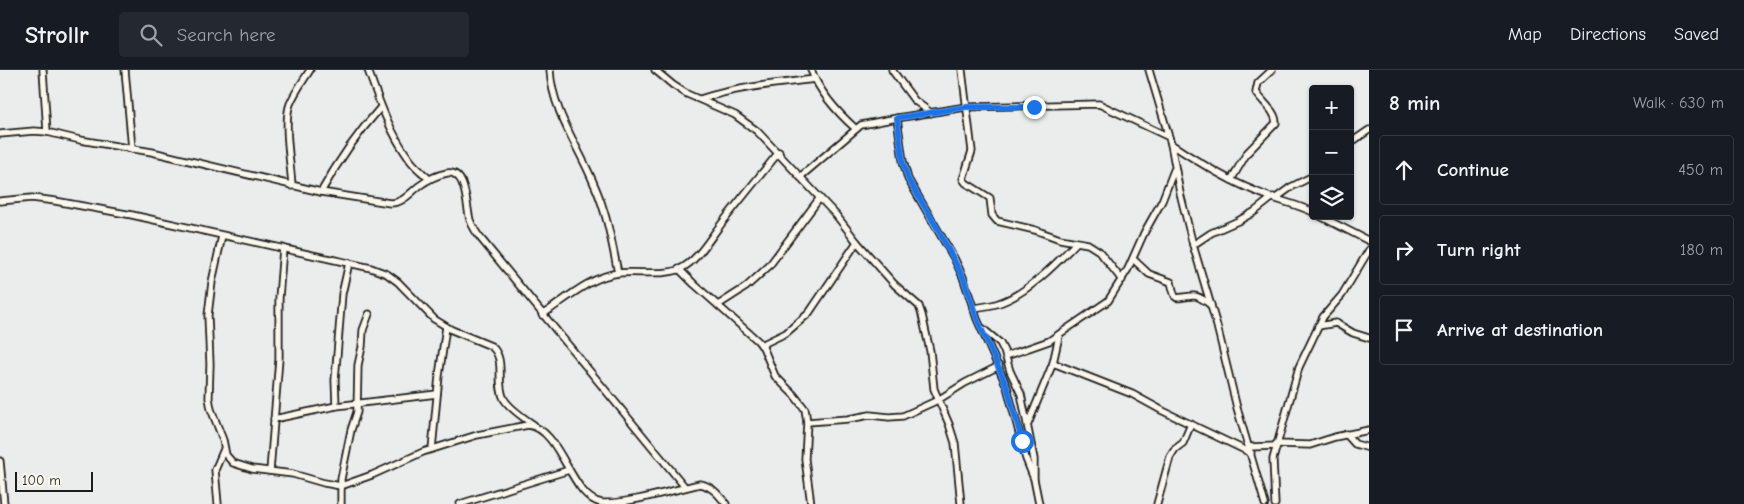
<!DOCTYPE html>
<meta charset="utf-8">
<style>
body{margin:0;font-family:"Comic Neue",sans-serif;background:#242831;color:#f1f3f6}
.controls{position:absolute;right:15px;top:15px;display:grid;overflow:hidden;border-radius:5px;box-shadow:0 1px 4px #0004}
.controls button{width:45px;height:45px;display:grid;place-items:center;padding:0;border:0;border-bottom:1px solid #363941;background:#171b24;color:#f1f3f6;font:25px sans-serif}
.scale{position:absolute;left:15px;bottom:12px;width:78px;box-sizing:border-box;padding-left:5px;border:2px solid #1c1c1c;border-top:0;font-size:14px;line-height:18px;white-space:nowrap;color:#1c1c1c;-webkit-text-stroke:4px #fbf7ec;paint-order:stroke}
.stop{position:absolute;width:15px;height:15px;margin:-11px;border:4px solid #1a73e8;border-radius:50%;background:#fff}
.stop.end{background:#1a73e8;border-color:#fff;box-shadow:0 1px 5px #0008}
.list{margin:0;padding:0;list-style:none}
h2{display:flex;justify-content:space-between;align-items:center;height:65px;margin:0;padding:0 20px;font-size:21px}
h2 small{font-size:16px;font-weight:400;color:#9ea1a6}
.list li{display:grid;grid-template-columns:32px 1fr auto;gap:15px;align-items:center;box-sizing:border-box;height:70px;margin:0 10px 10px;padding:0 10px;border:1px solid #363941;border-radius:5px}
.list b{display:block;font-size:19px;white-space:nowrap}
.list em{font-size:16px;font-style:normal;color:#9ea1a6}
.icon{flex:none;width:28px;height:28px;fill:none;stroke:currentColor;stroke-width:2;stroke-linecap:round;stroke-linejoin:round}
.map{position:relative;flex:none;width:1369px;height:434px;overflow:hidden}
header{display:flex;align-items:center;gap:30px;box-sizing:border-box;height:70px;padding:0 25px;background:#171b24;border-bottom:1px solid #363941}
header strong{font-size:24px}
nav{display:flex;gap:28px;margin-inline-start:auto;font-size:18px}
.search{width:350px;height:45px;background:#242831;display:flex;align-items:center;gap:12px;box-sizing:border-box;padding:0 18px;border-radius:5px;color:#9ea1a6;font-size:19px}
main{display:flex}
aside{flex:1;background:#171b24}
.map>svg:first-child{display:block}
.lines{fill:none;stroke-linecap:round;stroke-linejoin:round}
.minor-casing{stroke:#1c1c1c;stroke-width:9}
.minor{stroke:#fbf7ec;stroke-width:5.5}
.route{stroke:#1a73e8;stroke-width:6}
</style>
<header>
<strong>Strollr</strong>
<div class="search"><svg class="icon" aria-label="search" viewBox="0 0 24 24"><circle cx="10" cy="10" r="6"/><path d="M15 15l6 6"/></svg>Search here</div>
<nav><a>Map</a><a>Directions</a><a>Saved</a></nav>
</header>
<main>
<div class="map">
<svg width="1369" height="434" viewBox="0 0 1369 434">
<rect width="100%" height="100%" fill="#ebeded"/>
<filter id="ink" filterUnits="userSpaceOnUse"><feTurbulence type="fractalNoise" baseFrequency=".02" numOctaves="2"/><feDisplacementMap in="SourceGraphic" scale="10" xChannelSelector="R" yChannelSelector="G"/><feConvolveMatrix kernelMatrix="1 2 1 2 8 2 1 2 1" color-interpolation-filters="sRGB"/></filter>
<g filter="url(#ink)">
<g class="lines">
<g class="minor-casing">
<g id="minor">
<path d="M43 0 47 62"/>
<path d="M125 0 132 79"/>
<path d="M368 0C379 31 390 63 410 90 415 97 423 103 429 109"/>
<path d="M550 0C552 41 579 77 594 114 607 143 612 173 618 203"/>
<path d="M655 0 673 15 687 24 735 45 757 61 836 145 857 172 895 215 919 236 922 245 930 281 934 319 949 354 955 373 961 434"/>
<path d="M811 0C820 23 838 43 856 59"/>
<path d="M892 0 914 30 931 43"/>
<path d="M962 0 972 81 963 109 966 113 990 128 992 145 997 151 1035 160 1060 169 1088 174 1099 181 1122 210"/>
<path d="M1149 0 1171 74 1180 123 1193 175 1217 256 1237 338 1265 434"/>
<path d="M700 29C738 17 775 14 815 9"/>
<path d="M897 48 903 91 908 109 954 188 963 207 977 249 1007 317 1026 389 1034 409 1039 434"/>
<path d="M0 64 34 61 47 62 80 70 152 82 321 122 390 133C403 133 409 124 419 116 427 110 437 105 447 103 467 100 466 136 470 150 473 158 477 164 482 170L685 417"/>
<path d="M1350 73 1369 60"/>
<path d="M1171 74C1198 92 1225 109 1255 121 1274 130 1294 133 1313 142"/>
<path d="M800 107 861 55 897 48 966 37 1099 34 1169 67"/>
<path d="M1231 110 1247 83 1276 53C1276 41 1262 32 1256 22L1258 13 1272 0"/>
<path d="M292 116C291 95 283 52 290 34 295 22 303 11 310 0"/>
<path d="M321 122C338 91 358 63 381 37"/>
<path d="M1276 128 1291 117 1313 106"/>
<path d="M0 131 32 128 55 131 132 145 371 198 387 204 398 212 434 249 452 260 491 276C507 289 495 312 504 329 510 339 524 348 534 355"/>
<path d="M1320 146 1369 171"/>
<path d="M222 166 212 212 208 245 210 294 209 328 211 339 223 370 226 385 233 393 252 399 293 404 324 413 341 416 372 405 423 382 477 365 528 355C562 359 570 428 602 433 630 434 672 420 700 414 712 416 719 425 726 434"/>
<path d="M1193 175 1211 163 1238 151 1254 142 1273 127"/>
<path d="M1133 189 1149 204 1171 212C1176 234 1174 227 1193 226 1199 225 1206 232 1211 235"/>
<path d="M679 199 694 214 758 271 763 277 775 306 794 325 805 339 807 352 805 389 811 434"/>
<path d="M718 235 746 217 769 196 819 129"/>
<path d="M973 238C981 237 989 236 996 234 1025 226 1056 194 1076 173"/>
<path d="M542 245C566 229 591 206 619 203 637 201 664 206 680 199 697 191 708 171 719 157 738 132 759 107 779 82"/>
<path d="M1318 256 1336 253 1353 263 1369 268"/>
<path d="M982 258 1000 273 1004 281 1010 301 1021 324 1034 389V407"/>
<path d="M761 275 786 263 809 243 857 172"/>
<path d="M1006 286 1049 271 1108 231 1128 199 1144 163 1162 131 1174 100"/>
<path d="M1053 293 1132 324 1163 341 1251 383"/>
<path d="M336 336 335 310 342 224 349 193"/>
<path d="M274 349 336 336 437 324"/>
<path d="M807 352 848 349 870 345 889 347 903 346 938 330 965 313 999 296"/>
<path d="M1028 354 1053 293 1059 266"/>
<path d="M1346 364 1355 374 1369 378"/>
<path d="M1276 374 1310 375 1335 367 1369 360"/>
<path d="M1249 377 1276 376"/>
<path d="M432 379 439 306 446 257"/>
<path d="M0 391 4 434"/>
<path d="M270 401 279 289V228L283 178"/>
<path d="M218 434 215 400 224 379"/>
<path d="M341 434V409L351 360 357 342 358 295 362 277 363 260 369 244"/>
<path d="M460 434 569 400"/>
<path d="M1157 434 1170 387 1175 379 1183 373 1191 354"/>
<path d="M1275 434 1273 389 1299 297 1323 247 1342 225 1369 180"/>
</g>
</g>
<use href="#minor" class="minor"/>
</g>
</g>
<g class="lines" filter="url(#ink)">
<path class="route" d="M1022 371 1007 317 977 249 963 207 936 156 908 109 903 92 897 48 966 37H1034"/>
</g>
</svg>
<div class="controls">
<button>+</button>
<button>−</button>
<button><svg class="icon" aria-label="layers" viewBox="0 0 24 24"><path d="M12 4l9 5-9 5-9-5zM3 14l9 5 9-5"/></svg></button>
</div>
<div class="scale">100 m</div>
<div class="stop" style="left:1022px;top:371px"></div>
<div class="stop end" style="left:1034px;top:37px"></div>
</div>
<aside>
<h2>8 min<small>Walk · 630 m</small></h2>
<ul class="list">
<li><svg class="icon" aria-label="ahead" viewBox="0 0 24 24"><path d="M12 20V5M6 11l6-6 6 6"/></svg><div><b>Continue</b></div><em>450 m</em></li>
<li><svg class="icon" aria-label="right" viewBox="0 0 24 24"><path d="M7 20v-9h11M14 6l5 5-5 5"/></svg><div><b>Turn right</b></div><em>180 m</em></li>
<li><svg class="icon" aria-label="arrive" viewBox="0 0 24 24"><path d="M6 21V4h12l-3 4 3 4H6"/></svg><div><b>Arrive at destination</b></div></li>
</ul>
</aside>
</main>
